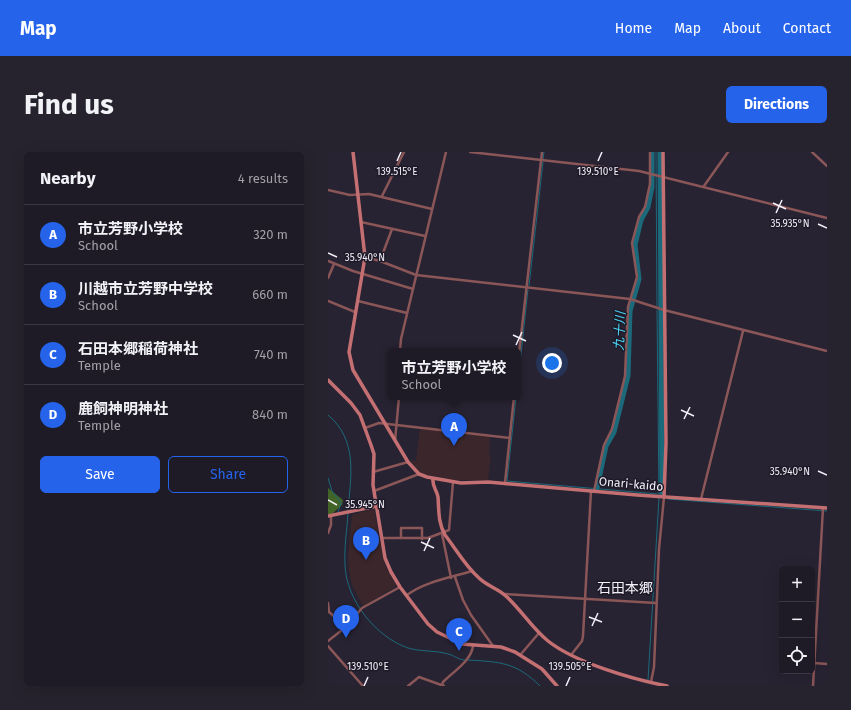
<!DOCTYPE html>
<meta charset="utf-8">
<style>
body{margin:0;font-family:"Fira Sans","Noto Sans JP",sans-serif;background:#26232e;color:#f1f3f6}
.controls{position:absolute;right:12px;bottom:12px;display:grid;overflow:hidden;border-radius:6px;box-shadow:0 4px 16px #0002}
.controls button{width:36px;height:36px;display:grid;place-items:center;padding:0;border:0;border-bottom:1px solid #3c3843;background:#1e1a26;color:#f1f3f6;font:20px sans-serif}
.you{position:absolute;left:224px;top:211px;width:14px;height:14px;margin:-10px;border:3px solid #fff;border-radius:50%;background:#1a73e8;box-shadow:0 0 0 6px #1a73e833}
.badge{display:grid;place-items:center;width:26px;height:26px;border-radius:50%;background:#2563eb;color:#fff;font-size:13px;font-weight:700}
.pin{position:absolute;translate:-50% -33px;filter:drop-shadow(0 1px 2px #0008)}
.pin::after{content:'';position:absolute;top:21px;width:14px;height:12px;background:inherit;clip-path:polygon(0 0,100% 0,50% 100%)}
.popup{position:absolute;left:59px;top:196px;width:134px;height:52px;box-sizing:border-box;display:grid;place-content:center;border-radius:6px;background:#1e1a26;filter:drop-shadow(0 1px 3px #0005);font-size:13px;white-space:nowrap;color:#a1a1a7}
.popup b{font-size:15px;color:#f1f3f6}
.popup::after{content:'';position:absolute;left:50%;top:100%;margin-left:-8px;border:8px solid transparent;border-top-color:#1e1a26}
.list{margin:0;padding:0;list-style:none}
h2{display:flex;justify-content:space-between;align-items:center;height:52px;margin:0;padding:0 16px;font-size:17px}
h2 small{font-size:13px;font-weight:400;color:#a1a1a7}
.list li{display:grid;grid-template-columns:26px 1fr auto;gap:12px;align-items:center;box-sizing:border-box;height:60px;padding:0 16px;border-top:1px solid #3c3843}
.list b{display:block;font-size:15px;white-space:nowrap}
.list p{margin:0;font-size:13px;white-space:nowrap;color:#a1a1a7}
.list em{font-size:13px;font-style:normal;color:#a1a1a7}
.actions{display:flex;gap:8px;padding:12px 16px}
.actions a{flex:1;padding:9px 0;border:1px solid #2563eb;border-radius:6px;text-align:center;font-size:14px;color:#2563eb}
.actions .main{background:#2563eb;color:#fff}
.icon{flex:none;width:22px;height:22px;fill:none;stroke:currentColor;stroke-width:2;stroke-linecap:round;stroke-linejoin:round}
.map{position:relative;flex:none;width:499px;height:534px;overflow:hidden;border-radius:6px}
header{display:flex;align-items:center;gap:24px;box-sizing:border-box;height:56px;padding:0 20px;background:#2563eb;color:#fff}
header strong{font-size:19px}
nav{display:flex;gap:22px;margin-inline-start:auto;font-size:14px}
.intro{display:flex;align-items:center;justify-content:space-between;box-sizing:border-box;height:96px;padding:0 24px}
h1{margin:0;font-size:28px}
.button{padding:10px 18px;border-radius:6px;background:#2563eb;color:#fff;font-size:14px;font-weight:700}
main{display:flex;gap:24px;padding:0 24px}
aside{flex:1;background:#1e1a26;border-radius:6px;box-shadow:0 4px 16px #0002}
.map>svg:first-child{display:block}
.education{fill:#3b272b}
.forest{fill:#426426}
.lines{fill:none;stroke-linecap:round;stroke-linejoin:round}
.stream{stroke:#1b6a7c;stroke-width:1}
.river{stroke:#1b6a7c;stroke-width:5}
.street{stroke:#8b5657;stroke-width:2.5}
.secondary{stroke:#c47072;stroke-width:3.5}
.ticks{fill:none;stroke:#f2eff9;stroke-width:1.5}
.labels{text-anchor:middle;stroke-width:3;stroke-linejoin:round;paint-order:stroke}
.street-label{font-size:12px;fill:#f2eff9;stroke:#1e1a28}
.water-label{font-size:13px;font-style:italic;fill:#4ad8fb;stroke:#1e1a28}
.quarter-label{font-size:14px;fill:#f2eff9;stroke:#1e1a28}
.ticks-label{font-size:10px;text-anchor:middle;fill:#f2eff9;stroke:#1e1a28;stroke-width:3;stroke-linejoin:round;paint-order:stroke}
</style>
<header>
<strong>Map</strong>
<nav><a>Home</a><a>Map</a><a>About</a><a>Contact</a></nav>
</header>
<div class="intro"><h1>Find us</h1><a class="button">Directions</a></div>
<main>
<aside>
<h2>Nearby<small>4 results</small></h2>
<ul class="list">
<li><span class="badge">A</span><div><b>市立芳野小学校</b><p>School</p></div><em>320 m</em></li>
<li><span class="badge">B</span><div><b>川越市立芳野中学校</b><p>School</p></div><em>660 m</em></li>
<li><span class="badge">C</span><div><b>石田本郷稲荷神社</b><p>Temple</p></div><em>740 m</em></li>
<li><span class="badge">D</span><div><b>鹿飼神明神社</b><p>Temple</p></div><em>840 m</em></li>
</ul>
<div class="actions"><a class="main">Save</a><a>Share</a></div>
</aside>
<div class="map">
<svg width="499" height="534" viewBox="0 0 499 534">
<rect width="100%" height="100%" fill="#282332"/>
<g class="education">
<path d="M92 277 162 285 161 303H163L160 328H125L92 321 82 308 88 309Z"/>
<path d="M46 357 55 405 59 418 68 433 67 435 35 454 24 433 21 418 20 404 24 363Z"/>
</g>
<path class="forest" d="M0 336 15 348 14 353 4 362H0Z"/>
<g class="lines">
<g class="stream">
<path d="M328 0 329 154"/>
<path d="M215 7 216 0"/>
<path d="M201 134 215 10"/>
<path d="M329 158 331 342"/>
<path d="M190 230 200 137"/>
<path d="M188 245 179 329 330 342"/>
<path d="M0 263C30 288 23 323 20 358"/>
<path d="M0 326 4 339 13 351 10 360"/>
<path d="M340 347 499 359"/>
<path d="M20 361C19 378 16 396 17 413 18 448 48 485 80 496 93 500 107 498 120 502 126 503 130 508 137 508"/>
<path d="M140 508C172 510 188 510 212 534"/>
<path d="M320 528 331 346"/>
</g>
<g class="river">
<path d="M332 0 334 342"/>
<path d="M269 336 278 294 286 280 300 224 302 159 311 127 307 93 313 68 320 55 324 35V0"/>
</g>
<g class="street">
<path d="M142 0 311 19 499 66"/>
<path d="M484 0 499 14"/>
<path d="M376 34 400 0"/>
<path d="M0 38 22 43 41 42 104 57"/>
<path d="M54 44 76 0"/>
<path d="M33 70 97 84"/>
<path d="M37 105 52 109 88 123 302 147 336 158 499 199"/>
<path d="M0 109 25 119 85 137"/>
<path d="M52 109 64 77"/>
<path d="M0 126 6 112"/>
<path d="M0 149 27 160"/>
<path d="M30 149 79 161"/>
<path d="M72 199 73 187 85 137 118 0"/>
<path d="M190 210 214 0"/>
<path d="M37 276 51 271 182 286"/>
<path d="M67 289 71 245"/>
<path d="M45 320 80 310"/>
<path d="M177 331 186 245"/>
<path d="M46 339 91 322"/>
<path d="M266 339 276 293 284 277 297 224 300 155 309 125 304 91 311 65 317 55 322 32V0"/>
<path d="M373 347 415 179"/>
<path d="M0 381 3 373V364"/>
<path d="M114 382 123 426"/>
<path d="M73 385V376H94V387"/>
<path d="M54 386H100L121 378 125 330"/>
<path d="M127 425 135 448 143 463 165 494"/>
<path d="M177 442 328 451"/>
<path d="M79 443C98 429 122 426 144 419"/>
<path d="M0 451 1 460 17 474"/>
<path d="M0 489 19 474 34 456 72 435"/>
<path d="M0 494 35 534"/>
<path d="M193 502 211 481"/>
<path d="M243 503 254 489 255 484 263 339"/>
<path d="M486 511 499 512"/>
<path d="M323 530 326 515 331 397 336 345"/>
<path d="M114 533 115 530C126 519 143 509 145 494"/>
<path d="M80 534 91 525 116 534"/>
<path d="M485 534 495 356"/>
</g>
<g class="secondary">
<path d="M25 0 37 105 21 200 25 218 80 310 91 322 99 325 133 331 160 330 309 343 499 356"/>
<path d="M335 0 338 291 336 345"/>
<path d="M0 228 23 251 32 263 43 293 46 302 45 333 57 406 63 420 72 435 100 472 109 480 134 492 173 495 187 500 214 517 229 534"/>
<path d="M105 327C104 335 109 338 110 345 111 358 110 371 117 383 128 397 137 414 151 426 159 434 171 437 179 445 194 459 204 476 220 489 248 511 304 527 339 534"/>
<path d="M0 364 49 354"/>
</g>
</g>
<path class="ticks" d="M69 9 73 0M270 9 274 0M445 51 458 57M448 61 454 48M490 72 499 76M0 101 9 105M185 183 198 189M188 193 194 180M353 258 366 264M356 267 362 255M490 319 499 323M0 348 9 353M93 390 106 396M96 399 102 386M261 465 274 470M264 474 270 461M36 534 40 525M238 534 242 525"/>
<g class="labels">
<g class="street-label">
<text transform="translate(303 332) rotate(5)" y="4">Onari-kaido</text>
</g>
<g class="water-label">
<text transform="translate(291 179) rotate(-87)" y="5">九十川</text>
</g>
<g class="quarter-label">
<text x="297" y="441">石田本郷</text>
</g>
</g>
<g class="ticks-label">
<text x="69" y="23">139.515°E</text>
<text x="270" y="23">139.510°E</text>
<text x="462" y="75">35.935°N</text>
<text x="37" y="109">35.940°N</text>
<text x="462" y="323">35.940°N</text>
<text x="37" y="356">35.945°N</text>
<text x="40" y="518">139.510°E</text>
<text x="242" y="518">139.505°E</text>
</g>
</svg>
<div class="controls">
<button>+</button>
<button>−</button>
<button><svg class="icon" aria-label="locate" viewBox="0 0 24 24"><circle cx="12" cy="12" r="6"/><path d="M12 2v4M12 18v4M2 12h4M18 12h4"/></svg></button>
</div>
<div class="you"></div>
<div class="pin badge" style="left:126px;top:294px">A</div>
<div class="popup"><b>市立芳野小学校</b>School</div>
<div class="pin badge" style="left:38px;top:408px">B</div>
<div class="pin badge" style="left:131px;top:499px">C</div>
<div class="pin badge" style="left:18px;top:486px">D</div>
</div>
</main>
